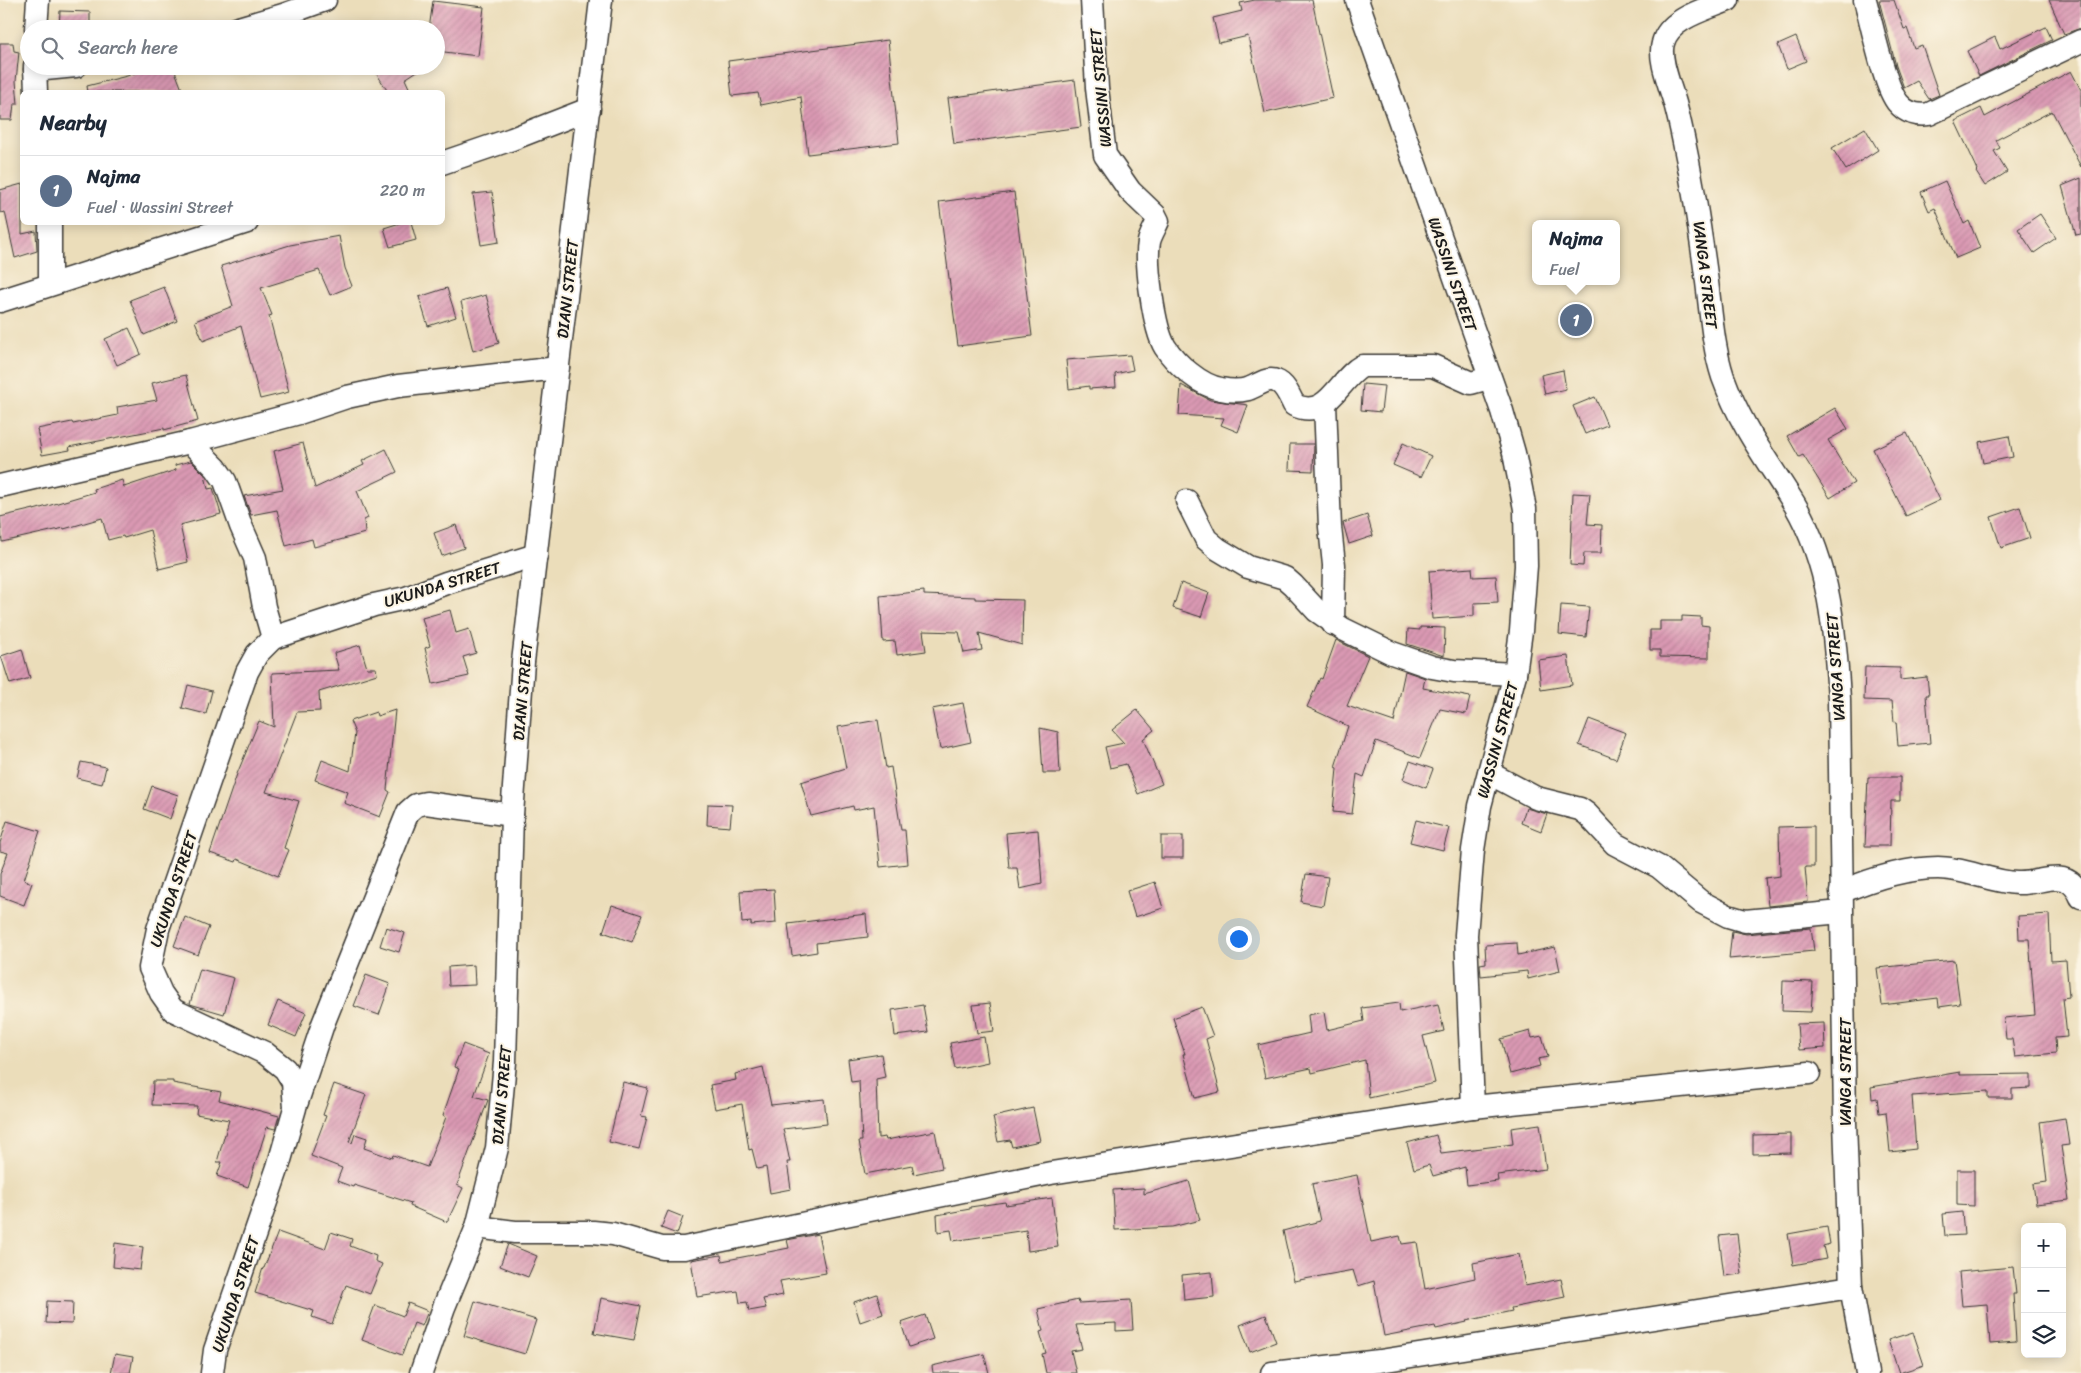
<!DOCTYPE html>
<meta charset="utf-8">
<style>
body{margin:0;font-family:Sriracha,sans-serif;background:#f2f2f3;color:#1f2937}
.controls{position:absolute;right:15px;bottom:15px;display:grid;overflow:hidden;border-radius:8px;box-shadow:0 2px 12px #0003}
.controls button{width:45px;height:45px;display:grid;place-items:center;padding:0;border:0;border-bottom:1px solid #e0e1e3;background:#fff;color:#1f2937;font:25px sans-serif}
.you{position:absolute;left:1238px;top:938px;width:18px;height:18px;margin:-12px;border:4px solid #fff;border-radius:50%;background:#1a73e8;box-shadow:0 0 0 8px #1a73e833}
.badge{display:grid;place-items:center;width:32px;height:32px;border-radius:50%;background:#c8321e;color:#fff;font-size:16px;font-weight:700}
.pin{position:absolute;translate:-50% -50%;border:2px solid #fff;box-shadow:0 1px 5px #0006}
.popup{position:absolute;left:1532px;top:220px;width:88px;height:65px;box-sizing:border-box;display:grid;place-content:center;border-radius:8px;background:#fff;filter:drop-shadow(0 1px 4px #0005);font-size:16px;white-space:nowrap;color:#747a83}
.popup b{font-size:19px;color:#1f2937}
.popup::after{content:'';position:absolute;left:50%;top:100%;margin-left:-10px;border:10px solid transparent;border-top-color:#fff}
.list{margin:0;padding:0;list-style:none}
h2{display:flex;justify-content:space-between;align-items:center;height:65px;margin:0;padding:0 20px;font-size:21px}
h2 small{font-size:16px;font-weight:400;color:#747a83}
.list li{display:grid;grid-template-columns:32px 1fr auto;gap:15px;align-items:center;box-sizing:border-box;height:70px;padding:0 20px;border-top:1px solid #e0e1e3}
.list b{display:block;font-size:19px;white-space:nowrap}
.list p{margin:0;font-size:16px;white-space:nowrap;color:#747a83}
.list em{font-size:16px;font-style:normal;color:#747a83}
.icon{flex:none;width:28px;height:28px;fill:none;stroke:currentColor;stroke-width:2;stroke-linecap:round;stroke-linejoin:round}
.map{position:relative;flex:none;width:2081px;height:1373px;overflow:hidden}
.search{position:absolute;background:#fff;box-shadow:0 2px 12px #0003;left:20px;top:20px;width:425px;height:55px;display:flex;align-items:center;gap:12px;box-sizing:border-box;padding:0 18px;border-radius:28px;color:#747a83;font-size:19px}
.panel{position:absolute;background:#fff;box-shadow:0 2px 12px #0003;left:20px;top:90px;width:425px;height:135px;border-radius:8px}
.map>svg:first-child{display:block}
.building{fill:url(#building-hatch)}
.lines{fill:none;stroke-linecap:round;stroke-linejoin:round}
.street-casing{stroke:#3b3934;stroke-width:25}
.street{stroke:#fff;stroke-width:22}
.labels{text-anchor:middle;stroke-width:4;stroke-linejoin:round;paint-order:stroke}
.street-label{font-size:16px;fill:#1c1c1c;stroke:#fcf5e5}
</style>
<div class="map">
<svg width="2081" height="1373" viewBox="0 0 2081 1373">
<defs>
<pattern id="building-hatch" width="6" height="6" patternUnits="userSpaceOnUse" patternTransform="scale(1.25)"><rect width="6" height="6" fill="#da99b3"/><path d="M-1 1l2-2M0 6l6-6M5 7l2-2" fill="none" stroke="#ba8399"/></pattern>
</defs>
<rect width="100%" height="100%" fill="#fcf5e5"/>
<filter id="ink" filterUnits="userSpaceOnUse"><feTurbulence type="fractalNoise" baseFrequency=".02" numOctaves="2"/><feDisplacementMap in="SourceGraphic" scale="10" xChannelSelector="R" yChannelSelector="G"/><feConvolveMatrix kernelMatrix="1 2 1 2 8 2 1 2 1" color-interpolation-filters="sRGB"/></filter>
<filter id="wash" filterUnits="userSpaceOnUse"><feTurbulence type="fractalNoise" baseFrequency=".0096" numOctaves="4" result="noise"/><feDisplacementMap in="SourceGraphic" scale="20" xChannelSelector="R" yChannelSelector="G"/><feGaussianBlur stdDeviation="1.12" result="paint"/><feColorMatrix in="noise" values="0 0 0 0 0 0 0 0 0 0 0 0 0 0 0 0 0 1.4 0 .05"/><feComposite in="paint" operator="in"/></filter>
<g filter="url(#wash)">
<rect width="100%" height="100%" fill="#ebddba"/>
<g id="blocks">
<g class="building">
<path d="M1255 0H1312L1333 98 1265 113 1248 36 1219 43 1213 18 1242 11 1240 3Z"/>
<path d="M1879 0H1894L1904 29 1907 28 1914 48 1922 45 1939 95 1929 99 1917 81 1904 88 1896 66Z"/>
<path d="M2049 0H2081V28L2064 34Z"/>
<path d="M433 1 484 7 478 56 436 51V29H429Z"/>
<path d="M60 11 90 12V29H59Z"/>
<path d="M2046 27 2052 40 1979 76 1967 51 1995 37 2000 49Z"/>
<path d="M1796 37 1806 61 1787 69 1778 45Z"/>
<path d="M888 40 899 143 808 154 801 97 761 105 758 93 732 96 728 61Z"/>
<path d="M0 43H13L14 51 19 52 16 81 18 104H14L12 120H0Z"/>
<path d="M154 66H173L183 92H88L87 86 127 76Z"/>
<path d="M372 66H425L405 79 411 92H388Z"/>
<path d="M2071 71 2081 90V167L2052 111 1996 140 2000 148 1994 151 2007 172 1985 186 1976 172 1978 170 1955 121 1981 108 1985 117Z"/>
<path d="M1075 80 1081 127 954 144 948 98Z"/>
<path d="M1865 128 1878 150 1846 170 1832 148Z"/>
<path d="M2081 178V234L2076 235 2062 186Z"/>
<path d="M1945 181 1964 224 1969 221 1980 248 1956 258 1935 208 1929 211 1921 192Z"/>
<path d="M22 184V234L36 231 37 251 15 258 5 212 0 213V190Z"/>
<path d="M492 192 499 242 481 245 473 194Z"/>
<path d="M1014 192 1032 336 958 346 939 202Z"/>
<path d="M2040 214 2056 238 2034 253 2018 229Z"/>
<path d="M403 222H411L416 240 390 247 384 228Z"/>
<path d="M339 236 345 268 352 286 330 295 319 270 261 288 272 315 269 316 289 392 260 399 241 326 203 341 195 321 233 306 221 266 290 245Z"/>
<path d="M164 287 177 321 144 335 130 300Z"/>
<path d="M447 288 456 317 428 326 419 297Z"/>
<path d="M486 295 499 343 473 351 461 302Z"/>
<path d="M129 328 141 354 117 365 105 339Z"/>
<path d="M1130 355 1133 370 1115 374 1116 387 1089 389V386L1069 389 1066 360Z"/>
<path d="M1563 370 1566 389 1545 394 1541 375Z"/>
<path d="M186 375 198 421 164 430V428L69 447 70 450 42 455 37 429 72 422 73 424 118 415 117 407 157 400 152 383Z"/>
<path d="M1363 384 1384 386 1381 412 1361 410Z"/>
<path d="M1181 385 1210 400 1248 405 1238 432 1221 425 1224 418 1179 415Z"/>
<path d="M1595 397 1607 425 1585 434 1573 406Z"/>
<path d="M1835 408 1848 429 1828 440 1854 483 1830 498 1803 455 1799 457 1787 436Z"/>
<path d="M1907 433 1940 500 1906 516 1873 449Z"/>
<path d="M2009 436 2013 457 1983 463 1979 442Z"/>
<path d="M303 443 315 488 364 465 362 461 386 449 397 472 357 491 368 518 364 520 365 533 314 547 312 539 286 546 277 510 251 515 244 496 283 489 274 451Z"/>
<path d="M1403 443 1431 456 1421 477 1393 465Z"/>
<path d="M1290 444H1314L1313 471 1289 470Z"/>
<path d="M191 461 205 475 208 489 213 488 221 514 180 525 188 562 159 569 150 530 124 538 123 536 108 540 102 518 64 529V528L2 542 0 517 34 509V510L95 492 94 489 122 480 124 487 176 470 175 465Z"/>
<path d="M1573 493 1590 494 1587 524 1602 525 1601 553H1584L1583 566 1570 565Z"/>
<path d="M2020 507 2030 538 2001 548 1991 517Z"/>
<path d="M1367 515 1373 536 1349 544 1343 523Z"/>
<path d="M456 525 464 548 442 556 434 533Z"/>
<path d="M1472 568 1473 577 1496 576 1498 602 1474 603V616L1432 619 1429 571Z"/>
<path d="M1181 583 1209 593 1201 617 1173 608Z"/>
<path d="M924 591V595L975 597V599L1023 600 1022 645 979 633 982 650 964 653 959 632 923 631 926 651 897 655 895 641 883 642 880 596Z"/>
<path d="M1561 605 1589 607 1586 637 1559 634Z"/>
<path d="M450 610 456 633 469 629 476 653 463 657 469 676 433 684 425 648 430 646 422 618Z"/>
<path d="M1682 616 1701 617V625L1709 626V658L1660 657V650H1650V630H1660V621H1682Z"/>
<path d="M1420 627 1445 628 1444 656 1407 644 1408 629 1420 630Z"/>
<path d="M1336 640 1368 656 1347 706 1394 722 1405 671 1425 678 1423 688 1470 697 1466 714 1440 709 1420 758 1376 741 1364 777 1357 774 1352 814 1333 812 1337 768 1335 767 1348 726 1307 707 1320 678 1322 679Z"/>
<path d="M360 645 367 668H376L377 674 319 692 320 711 297 712 266 792 299 801 284 848 289 850 278 876 237 859 236 862 210 853 237 774 259 721 274 727 272 673 339 670 334 653Z"/>
<path d="M22 649 30 678 10 684 1 656Z"/>
<path d="M1568 656 1572 685 1541 690 1538 660Z"/>
<path d="M1865 667 1900 668V680L1927 677 1929 695H1926L1930 743 1898 746 1896 721 1894 722 1892 701 1864 700Z"/>
<path d="M188 685 212 691 206 714 182 708Z"/>
<path d="M963 703 971 742 940 749 932 709Z"/>
<path d="M395 710 387 790 390 792 380 817 344 803 348 792 315 780 322 760 350 771 355 733 350 721 376 712 377 716Z"/>
<path d="M1137 710 1154 730 1143 739 1162 784 1138 794 1126 764 1110 768 1105 747 1124 743 1112 730Z"/>
<path d="M1589 719 1626 733 1616 759 1579 745Z"/>
<path d="M878 720 886 768 891 767 901 830H905L908 864 880 867 874 806 854 810 853 806 811 816 801 782 846 768 838 727Z"/>
<path d="M1040 728 1058 732 1060 773H1043Z"/>
<path d="M1410 761 1433 769 1426 788 1403 779Z"/>
<path d="M81 762 106 767 102 784 77 778Z"/>
<path d="M1868 777H1900V801H1891L1890 846H1865Z"/>
<path d="M152 786 178 795 170 819 144 809Z"/>
<path d="M708 804 732 805 730 827 707 825Z"/>
<path d="M1526 808 1547 814 1541 831 1521 823Z"/>
<path d="M1416 820 1449 828 1443 850 1410 842Z"/>
<path d="M7 821 40 831 24 880 32 883 24 905 0 896V874L8 853 0 851V843Z"/>
<path d="M1814 826V867H1805L1808 902 1768 906 1765 878 1780 876 1779 827Z"/>
<path d="M1038 830 1042 884 1020 889 1017 868H1009L1006 833Z"/>
<rect x="1161" y="836" width="22" height="22"/>
<path d="M1306 874 1328 877 1323 906 1301 902Z"/>
<path d="M1155 882 1163 908 1135 917 1127 891Z"/>
<path d="M774 889 776 923 751 925V922L742 923 740 891Z"/>
<path d="M612 905 642 915 632 942 603 932Z"/>
<path d="M866 914 868 937 816 943 817 952 792 956 788 924Z"/>
<path d="M2049 914 2051 961 2066 960 2069 997 2063 998 2067 1037 2055 1038 2056 1053 2015 1057 2012 1039H2006L2004 1018 2035 1015 2029 939H2019L2018 916Z"/>
<path d="M185 917 209 927 198 955 174 946Z"/>
<path d="M386 927 405 933 399 952 380 946Z"/>
<path d="M1811 928 1814 951 1729 959 1732 931 1746 934Z"/>
<path d="M1517 943 1518 955 1555 947 1560 971 1528 979 1527 971 1481 976 1480 964 1486 963 1485 945Z"/>
<path d="M1954 960 1960 1004 1939 1007 1938 998 1882 1005 1877 968Z"/>
<path d="M474 965 475 985 449 986 448 967Z"/>
<path d="M200 969 234 978 224 1014 190 1004Z"/>
<path d="M366 975 390 984 379 1015 354 1006Z"/>
<path d="M1783 981 1813 982 1811 1012 1782 1011Z"/>
<path d="M278 1001 306 1013 296 1037 268 1025Z"/>
<path d="M990 1003 994 1031 977 1033 973 1005Z"/>
<path d="M1399 1003 1400 1012 1438 1004 1444 1031 1423 1036 1435 1083 1369 1098 1365 1060 1312 1073 1311 1068 1265 1078 1258 1045 1310 1033 1308 1015 1324 1012 1327 1030 1364 1021 1362 1008Z"/>
<path d="M923 1005 928 1032 895 1036 892 1010Z"/>
<path d="M1202 1007 1213 1036 1206 1039 1220 1092 1195 1098 1183 1054H1185L1173 1018Z"/>
<path d="M1824 1023 1825 1048 1799 1050 1797 1024Z"/>
<path d="M1530 1031 1532 1038 1542 1036 1548 1057 1538 1059 1540 1066 1510 1074 1501 1039Z"/>
<path d="M984 1037 988 1062 955 1069 950 1043Z"/>
<path d="M463 1044 489 1054 474 1096 488 1100 457 1185 463 1188 447 1222 410 1206 411 1203 354 1185 353 1187 337 1181 342 1168 311 1156 326 1116 323 1115 334 1084 366 1095 349 1142 352 1143 355 1134 367 1138 364 1148 392 1158 393 1155 427 1167 446 1117 443 1115 459 1069 454 1067Z"/>
<path d="M881 1054 885 1077 876 1079 878 1138 885 1137 886 1140 935 1131 942 1168 914 1174 912 1165 865 1174 859 1141H862L859 1081 851 1082 848 1059Z"/>
<path d="M763 1067 771 1105 824 1099 827 1124 783 1129 790 1162H787L791 1189 770 1193 766 1167 757 1169 752 1149 749 1150 742 1104 715 1109 710 1085 736 1080 735 1074Z"/>
<path d="M1960 1072V1075L2031 1074V1088L2012 1089V1098H1988V1091L1912 1096 1916 1149 1890 1152 1886 1112 1879 1113 1877 1098 1872 1099 1871 1087Z"/>
<path d="M153 1081H173V1083L221 1092 219 1100 279 1116 275 1129 267 1127 248 1187 217 1176 222 1162H217L229 1120 196 1114 197 1106 152 1105Z"/>
<path d="M623 1082 648 1088 641 1116 647 1117 639 1149 609 1142Z"/>
<path d="M1033 1108 1040 1141 1012 1147 1010 1140 998 1142 993 1117Z"/>
<path d="M2065 1118 2069 1145 2061 1146 2069 1200 2036 1204 2033 1184 2047 1182 2040 1122Z"/>
<path d="M1540 1124 1546 1169 1497 1175 1498 1181 1467 1185 1465 1167 1433 1176 1429 1165 1414 1169 1407 1143 1436 1135 1441 1153 1513 1144 1511 1128Z"/>
<path d="M1791 1134V1153L1753 1154V1135Z"/>
<path d="M1957 1170H1974V1206L1957 1205Z"/>
<path d="M1357 1175 1371 1242 1400 1236 1402 1244 1417 1242 1425 1289 1475 1278 1473 1263 1519 1254 1525 1286 1561 1279 1565 1297 1511 1308 1512 1311 1466 1321 1467 1322 1436 1329 1435 1326 1384 1336 1374 1281 1358 1286 1353 1270 1294 1281 1283 1231 1320 1221 1312 1184Z"/>
<path d="M1189 1181 1200 1220 1172 1227 1115 1230 1113 1190 1144 1188V1194Z"/>
<path d="M1052 1198 1058 1247 1028 1251 1026 1230 953 1241 951 1230 938 1232 937 1215 970 1209V1207L1005 1202 1006 1205Z"/>
<path d="M668 1211 683 1217 677 1234 661 1228Z"/>
<path d="M1962 1212 1964 1235 1945 1236 1943 1214Z"/>
<path d="M1827 1227 1830 1244 1823 1246 1826 1259 1793 1265 1788 1234Z"/>
<path d="M278 1232 325 1249 331 1232 352 1239 350 1246 376 1256 375 1261 382 1264 370 1294 346 1285 332 1324 312 1317 314 1311 255 1293 263 1268H264Z"/>
<path d="M818 1234 826 1273 780 1281 783 1295 763 1299 766 1308 749 1311 747 1302 740 1303 738 1291 697 1297 691 1260 721 1255 722 1261 789 1248 787 1240Z"/>
<path d="M1737 1234 1742 1274 1724 1276 1719 1236Z"/>
<path d="M115 1243 143 1247 140 1270 113 1267Z"/>
<path d="M508 1244 537 1256 528 1277 500 1266Z"/>
<path d="M2013 1267 2016 1294H2013L2016 1342 1990 1344 1987 1304 1962 1306 1959 1272Z"/>
<path d="M1212 1272 1214 1297 1184 1300 1182 1275Z"/>
<path d="M877 1294 883 1314 860 1322 854 1302Z"/>
<path d="M601 1298 641 1306 634 1340 594 1333Z"/>
<path d="M1078 1300 1079 1303 1131 1300 1133 1330 1116 1331V1323L1076 1325 1082 1349 1071 1351 1076 1373H1046L1042 1354 1046 1353 1040 1332 1043 1331 1038 1309Z"/>
<path d="M47 1301 73 1302 72 1324 46 1323Z"/>
<path d="M475 1301 536 1320 525 1354 464 1336Z"/>
<path d="M408 1303 428 1311 422 1326 414 1323 402 1355 362 1340 375 1305 403 1316Z"/>
<path d="M925 1315 933 1339 909 1347 901 1323Z"/>
<path d="M1266 1315 1276 1342 1250 1352 1240 1325Z"/>
<path d="M1913 1332 1924 1365 1899 1373 1888 1340Z"/>
<path d="M115 1354 133 1357 130 1373H111Z"/>
<path d="M984 1354 989 1373H933L932 1366Z"/>
</g>
</g>
</g>
<g filter="url(#ink)">
<use href="#blocks" fill-opacity="0" stroke="#3b3934" stroke-width="1"/>
<g class="lines">
<g class="street-casing">
<g id="street">
<path d="M1092 0 1097 88 1105 155 1130 191 1155 215 1158 221C1155 228 1150 236 1149 242 1145 263 1154 329 1165 347 1176 364 1201 386 1221 389 1230 391 1240 391 1248 389 1257 386 1267 377 1276 381 1285 384 1290 397 1294 405 1328 421 1338 379 1362 366H1433L1471 383 1489 378"/>
<path d="M1357 0 1502 411 1514 453 1525 509 1526 566 1521 631 1515 674 1480 806 1473 850 1466 935 1473 1107"/>
<path d="M1728 0C1707 9 1669 18 1663 43 1658 60 1672 90 1676 107 1680 122 1683 137 1686 152 1695 195 1701 238 1707 282 1711 313 1713 347 1723 377 1741 427 1768 461 1795 505 1830 565 1835 631 1839 699L1845 1122 1851 1287 1867 1373"/>
<path d="M1865 0C1872 24 1884 87 1898 103 1906 113 1918 116 1929 114L2081 41"/>
<path d="M36 29 38 0"/>
<path d="M235 29 283 15 325 0"/>
<path d="M35 66 36 92"/>
<path d="M35 70 76 66"/>
<path d="M442 163 512 139 589 109"/>
<path d="M50 222V283"/>
<path d="M0 301 247 222"/>
<path d="M1325 404 1330 527 1334 565 1333 624"/>
<path d="M190 442 216 468 225 481 241 526 255 558 264 607 273 638"/>
<path d="M0 486 190 442 299 413 347 397 398 386 558 368"/>
<path d="M1187 501 1206 539 1218 549 1248 567 1285 578 1293 585 1317 611 1343 629 1392 653 1432 667 1454 671 1515 674"/>
<path d="M1489 773 1536 798 1580 809 1587 814 1615 844 1659 867 1701 902 1728 916 1745 921 1841 912"/>
<path d="M1841 892C1869 880 1906 868 1938 868 1965 868 1990 882 2017 883 2041 885 2067 864 2081 897"/>
<path d="M297 1102 323 1024 408 812 416 805 426 803 512 815"/>
<path d="M477 1227 515 1232H593L613 1234 662 1248H684L1051 1173 1473 1107 1809 1073"/>
<path d="M212 1373 215 1350 278 1167 295 1108 293 1082 285 1069 265 1053 173 1010 161 993 150 968 158 929 247 672 257 654 273 638 374 605 406 598 446 583 536 555"/>
<path d="M421 1373 444 1307 477 1227 497 1148 505 1062 512 815 523 662 601 0"/>
<path d="M1272 1373 1380 1361 1851 1287"/>
</g>
</g>
<use href="#street" class="street"/>
</g>
</g>
<g class="labels">
<g class="street-label">
<text transform="translate(1100 88) rotate(-95)" y="6">WASSINI STREET</text>
<text transform="translate(1453 274) rotate(71)" y="6">WASSINI STREET</text>
<text transform="translate(1706 275) rotate(83)" y="6">VANGA STREET</text>
<text transform="translate(567 289) rotate(-84)" y="6">DIANI STREET</text>
<text transform="translate(442 584) rotate(-17)" y="6">UKUNDA STREET</text>
<text transform="translate(1835 667) rotate(-94)" y="6">VANGA STREET</text>
<text transform="translate(522 691) rotate(-85)" y="6">DIANI STREET</text>
<text transform="translate(1497 740) rotate(-75)" y="6">WASSINI STREET</text>
<text transform="translate(173 889) rotate(-72)" y="6">UKUNDA STREET</text>
<text transform="translate(1845 1072) rotate(-90)" y="6">VANGA STREET</text>
<text transform="translate(501 1095) rotate(-85)" y="6">DIANI STREET</text>
<text transform="translate(235 1294) rotate(-72)" y="6">UKUNDA STREET</text>
</g>
</g>
</svg>
<div class="controls">
<button>+</button>
<button>−</button>
<button><svg class="icon" aria-label="layers" viewBox="0 0 24 24"><path d="M12 4l9 5-9 5-9-5zM3 14l9 5 9-5"/></svg></button>
</div>
<div class="you"></div>
<div class="pin badge" style="left:1576px;top:320px;background:#5c6f8a">1</div>
<div class="popup"><b>Najma</b>Fuel</div>
<div class="search"><svg class="icon" aria-label="search" viewBox="0 0 24 24"><circle cx="10" cy="10" r="6"/><path d="M15 15l6 6"/></svg>Search here</div>
<section class="panel">
<h2>Nearby<small></small></h2>
<ul class="list">
<li><span class="badge" style="background:#5c6f8a">1</span><div><b>Najma</b><p>Fuel · Wassini Street</p></div><em>220 m</em></li>
</ul>
</section>
</div>
